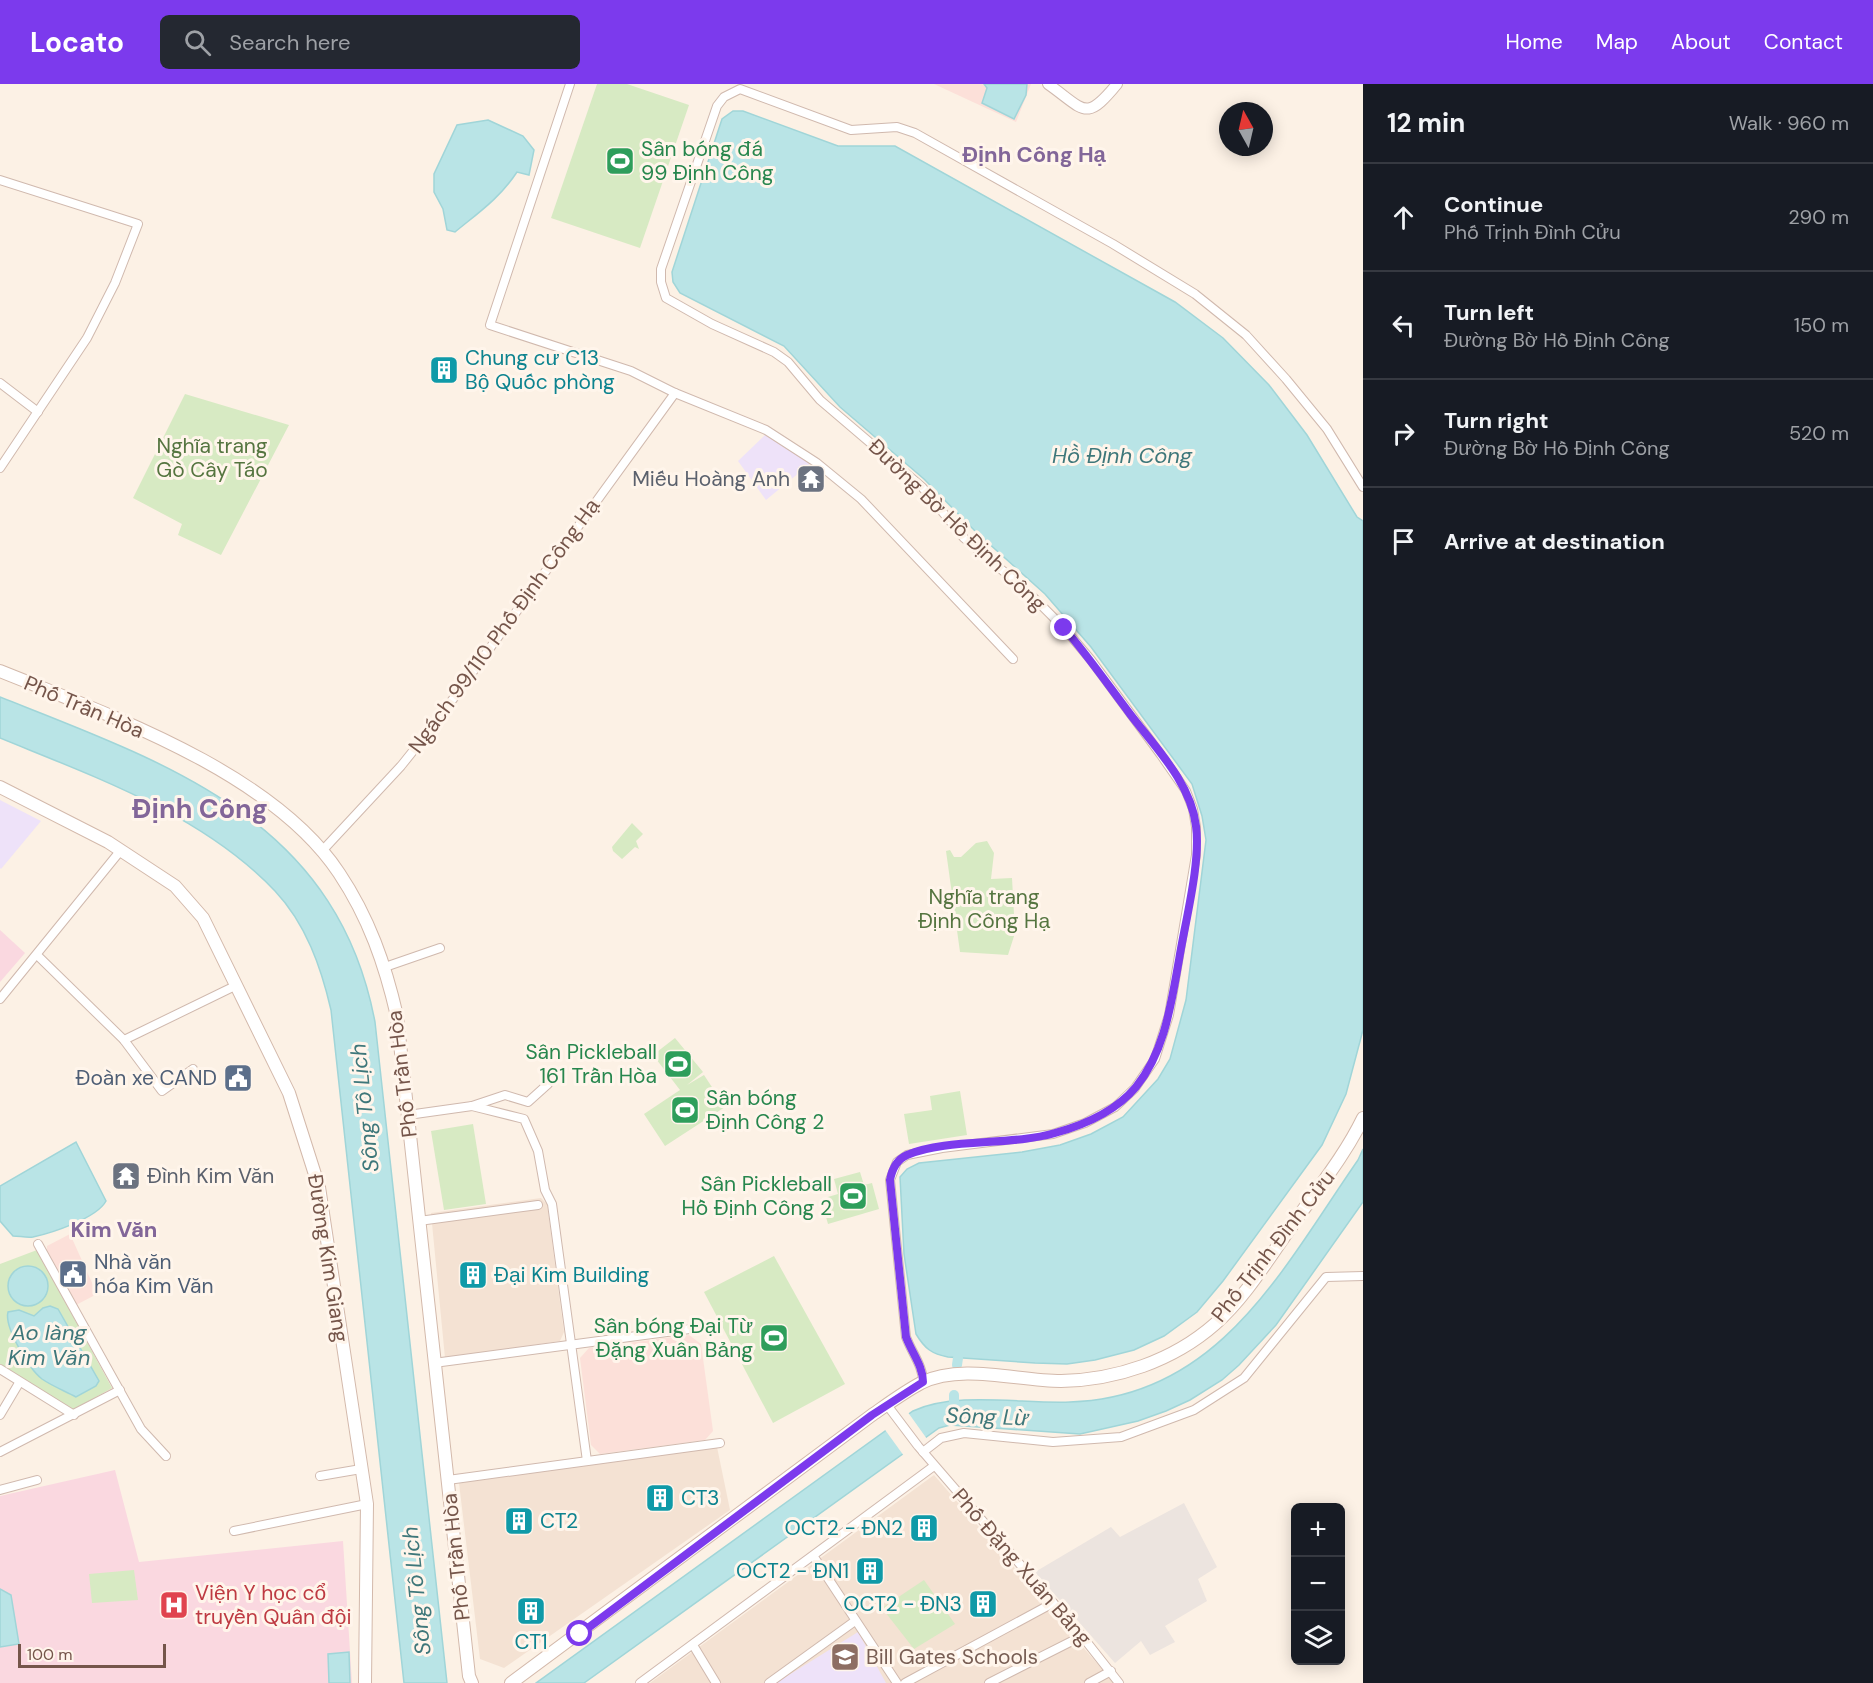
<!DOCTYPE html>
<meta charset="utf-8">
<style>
body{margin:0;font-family:"DM Sans",sans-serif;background:#242831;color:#f1f3f6}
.controls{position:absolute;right:18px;bottom:18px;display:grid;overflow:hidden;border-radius:9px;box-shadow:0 3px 15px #0003}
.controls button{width:54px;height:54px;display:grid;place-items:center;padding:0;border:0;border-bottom:2px solid #363941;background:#171b24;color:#f1f3f6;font:30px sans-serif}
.compass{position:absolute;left:1219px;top:18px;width:54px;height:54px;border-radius:50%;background:#171b24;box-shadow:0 3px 15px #0003;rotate:352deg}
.scale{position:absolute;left:18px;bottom:15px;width:148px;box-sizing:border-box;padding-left:6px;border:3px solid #75554a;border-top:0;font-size:16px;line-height:21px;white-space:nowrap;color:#75554a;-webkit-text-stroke:4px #fff5eb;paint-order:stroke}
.stop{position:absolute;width:18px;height:18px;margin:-14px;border:4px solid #7c3aed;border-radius:50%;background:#fff}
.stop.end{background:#7c3aed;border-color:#fff;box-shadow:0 2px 6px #0008}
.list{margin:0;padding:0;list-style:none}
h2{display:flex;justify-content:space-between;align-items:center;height:78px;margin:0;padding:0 24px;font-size:26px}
h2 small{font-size:20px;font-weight:400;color:#9ea1a6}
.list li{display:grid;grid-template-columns:39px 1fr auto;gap:18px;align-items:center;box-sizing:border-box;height:108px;padding:0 24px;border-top:2px solid #363941}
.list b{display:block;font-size:22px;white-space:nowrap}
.list p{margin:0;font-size:20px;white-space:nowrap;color:#9ea1a6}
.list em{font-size:20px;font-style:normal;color:#9ea1a6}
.icon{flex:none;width:33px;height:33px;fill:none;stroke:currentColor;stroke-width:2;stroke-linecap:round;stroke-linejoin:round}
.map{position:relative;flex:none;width:1363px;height:1599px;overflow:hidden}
header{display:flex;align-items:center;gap:36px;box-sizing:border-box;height:84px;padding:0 30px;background:#7c3aed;color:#fff}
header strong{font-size:28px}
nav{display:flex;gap:33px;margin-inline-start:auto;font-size:21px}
.search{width:420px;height:54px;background:#242831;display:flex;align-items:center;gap:15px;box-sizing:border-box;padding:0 21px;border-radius:9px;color:#9ea1a6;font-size:22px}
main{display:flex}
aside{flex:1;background:#171b24}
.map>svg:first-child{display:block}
.residential{fill:#f4e2d3}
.commercial{fill:#fce0d9}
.industrial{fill:#ece4df}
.education{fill:#eee2f9}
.medical{fill:#fad8e0}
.green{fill:#d7eac3}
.water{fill:#b9e4e6;stroke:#a0d5d8;stroke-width:1.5}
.pier{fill:#fcf1e5}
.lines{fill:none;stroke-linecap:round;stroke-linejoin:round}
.canal{stroke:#b9e4e6;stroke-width:10}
.minor-casing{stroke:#d0b9ae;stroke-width:10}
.tertiary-casing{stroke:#d0b9ae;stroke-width:12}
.secondary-casing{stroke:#d3b9ab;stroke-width:14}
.minor{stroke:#fff;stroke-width:8}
.tertiary{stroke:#fff;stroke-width:10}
.secondary{stroke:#fff;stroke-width:12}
.route{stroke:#7c3aed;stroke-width:8}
.labels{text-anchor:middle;stroke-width:6;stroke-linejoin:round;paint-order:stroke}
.leisure-label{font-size:21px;fill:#27864d;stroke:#fff5eb;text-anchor:end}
.culture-label{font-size:21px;fill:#0d838f;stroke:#fff5eb;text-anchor:start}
.park-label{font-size:21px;fill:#557540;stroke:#fff5eb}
.worship-label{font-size:21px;fill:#5b616d;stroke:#fff5eb;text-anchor:end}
.street-label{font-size:21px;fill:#75554a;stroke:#fff5eb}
.service-label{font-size:21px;fill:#4e5e75;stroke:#fff5eb;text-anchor:end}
.health-label{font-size:21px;fill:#be3a42;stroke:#fff5eb;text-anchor:start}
.education-label{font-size:21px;fill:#785e54;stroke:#fff5eb;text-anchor:start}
.neighbourhood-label{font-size:22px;font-weight:bold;fill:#826699;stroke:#fff5eb}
.water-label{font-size:22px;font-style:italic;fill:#3e777a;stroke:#fff5eb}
.district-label{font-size:27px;font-weight:bold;fill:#826699;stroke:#fff5eb}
</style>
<header>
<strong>Locato</strong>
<div class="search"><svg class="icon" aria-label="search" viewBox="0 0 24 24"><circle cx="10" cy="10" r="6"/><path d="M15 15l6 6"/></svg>Search here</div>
<nav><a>Home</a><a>Map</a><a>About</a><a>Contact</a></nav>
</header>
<main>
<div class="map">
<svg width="1363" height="1599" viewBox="0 0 1363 1599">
<rect width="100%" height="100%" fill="#fcf1e5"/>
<g class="residential">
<path d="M541 1114 547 1120 564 1248 560 1257 445 1274 431 1129Z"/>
<path d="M717 1363 730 1426 504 1584 480 1575 459 1399Z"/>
<path d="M934 1391 1114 1599H650Z"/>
</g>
<g class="commercial">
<path d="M934 0H1031L1016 38Z"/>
<path d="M70 1150 97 1210 76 1221 47 1170V1162Z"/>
<path d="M689 1251 701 1260 713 1347 705 1356 600 1370 591 1361 580 1274 589 1264Z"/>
</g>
<path class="industrial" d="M1184 1419 1217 1483 1198 1495 1207 1517 1165 1542 1175 1558 1150 1571 1141 1557 1115 1579 1035 1488 1111 1443 1120 1453Z"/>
<g class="education">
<path d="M765 351 811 379 766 416 738 377Z"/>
<path d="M0 716 41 737 1 785 0 784Z"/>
<path d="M858 1548 886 1599H776Z"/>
</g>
<g class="medical">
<path d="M0 846 25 869 0 898Z"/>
<path d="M115 1386 139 1478 343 1457 352 1599H0V1412Z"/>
</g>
<g class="green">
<path d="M597 0H627L689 21 640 164 551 134Z"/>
<path d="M185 310 289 341 221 471 178 451 182 440 133 414Z"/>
<path d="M632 739 643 750 636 757 639 765 635 763 622 775 613 767 612 763Z"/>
<path d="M987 757 994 769 991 795 1012 794 1015 849 1008 871 960 868 946 767 950 766 954 773H961L976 759Z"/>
<path d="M675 954 703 988 687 1001 704 991 725 1023 665 1062 644 1030 680 1006 653 971Z"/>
<path d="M960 1007 967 1051 909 1060 904 1030 932 1026 930 1012Z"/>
<path d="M473 1040 486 1120 444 1126 431 1047Z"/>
<path d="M860 1088 864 1101 872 1099 879 1125 828 1140 821 1115 838 1110 834 1095Z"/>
<path d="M37 1166 112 1304 73 1326 0 1280V1180Z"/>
<path d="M774 1172 845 1300 773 1339 704 1208Z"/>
<path d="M134 1486 138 1516 92 1519 89 1490Z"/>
<path d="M924 1496 955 1540 914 1565 882 1524Z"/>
</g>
<g class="water">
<path d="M984 0H1027L1026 11 1014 35 982 19 987 4Z"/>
<path d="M733 27H743L838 62H895L1175 218 1223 254 1269 301 1307 351 1357 433 1363 437V946L1346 1010 1322 1061 1223 1197 1197 1228 1164 1252 1134 1266 1095 1276 1067 1280 1035 1279 948 1273C932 1270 925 1265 916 1250L904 1170 900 1093 907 1085 919 1079 1022 1068 1060 1061 1091 1050 1123 1033 1158 995 1170 975 1186 916 1206 756 1202 732 1192 700 1091 563 1045 510 976 448 924 395 840 323 784 262 680 209 673 198 672 188 722 35Z"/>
<path d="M488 36 523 52 534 66 529 91 517 88C500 114 478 129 455 148L447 146 443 125 434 108V90L457 41Z"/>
<path d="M0 613C169 680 337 736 375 938L447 1599H404L331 926C321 883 306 840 275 807 203 731 95 693 0 654Z"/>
<path d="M76 1058 106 1117C97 1134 52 1149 33 1153 27 1154 19 1152 13 1152L0 1137V1102Z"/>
<path d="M1363 1065V1118L1276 1241 1239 1281 1222 1296 1190 1316 1166 1327 1138 1337 1080 1350 950 1341 939 1344 584 1599H536L913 1327C956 1307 1022 1320 1070 1318 1219 1314 1283 1184 1358 1076Z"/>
<circle cx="28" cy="1202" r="20"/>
<path d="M50 1222 58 1225 99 1297 96 1302 76 1313C65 1307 52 1302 42 1295 29 1285 4 1243 8 1228L19 1226 34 1232 43 1224Z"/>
<path d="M0 1505 11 1511 19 1560 0 1563Z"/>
<path d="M349 1568 350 1599H329L328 1570Z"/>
</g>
<path class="pier" d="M907 1327 927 1355 904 1372 883 1343Z"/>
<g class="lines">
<g class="canal">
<path d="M957 1281 958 1274"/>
<path d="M954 1328V1311"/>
</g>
<g class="minor-casing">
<g id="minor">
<path d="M570 0 490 241 631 287 675 309 766 346 817 379 861 415 1013 575"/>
<path d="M0 96 138 140 115 199 87 254 0 384"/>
<path d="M0 299 38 328"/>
<path d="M322 767 401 682 437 637 675 309"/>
<path d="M37 871 124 956 162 1007 193 985"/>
<path d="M385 883 440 864"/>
<path d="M0 915 121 766"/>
<path d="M124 956 237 901"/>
<path d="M472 1022 524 1035 538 1067 545 1106 552 1120 587 1377"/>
<path d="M408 1031 472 1022 505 1011 528 1018 548 1000"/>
<path d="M419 1137 538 1121"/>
<path d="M38 1160 141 1345 166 1372"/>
<path d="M434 1279 697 1244"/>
<path d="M0 1285 74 1331"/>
<path d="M923 1298C923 1282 912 1269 906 1253L890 1096 897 1078 907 1071 942 1064 1053 1050 1085 1039 1115 1023 1135 1004 1155 975 1169 931 1196 771V743L1193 725 1186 707 1161 671 1091 576 1064 544 1028 508 964 454 922 403 820 316 788 278 774 268 712 240 666 214 661 198V185L717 22 724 13 740 5 851 46 897 43 915 49 1113 160 1195 210 1246 251 1286 295 1327 345 1363 403"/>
<path d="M887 1321 918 1362 1082 1552 1119 1599"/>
<path d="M0 1331 19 1299"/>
<path d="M0 1368 120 1306"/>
<path d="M923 1368 941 1354 964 1349 1053 1358 1121 1353 1194 1326 1244 1294 1326 1193 1363 1192"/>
<path d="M320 1392 361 1385"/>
<path d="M448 1396 720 1359"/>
<path d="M0 1406 37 1396"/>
<path d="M234 1447 367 1420"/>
<path d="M814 1473 897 1599"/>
<path d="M693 1561 716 1599"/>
<path d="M640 1599 934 1382"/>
<path d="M769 1599 855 1537"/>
<path d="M905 1599 1053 1519"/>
<path d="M989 1599 1082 1552"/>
<path d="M1089 1599 1111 1587"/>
</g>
</g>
<g class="tertiary-casing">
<path id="tertiary" d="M1048 0C1085 26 1085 39 1117 0"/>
</g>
<g class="secondary-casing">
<g id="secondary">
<path d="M0 587C109 631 272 688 339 789 369 834 385 880 397 932L469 1592 472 1599"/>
<path d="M0 703 108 758 175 802 203 834 289 1009 319 1103 367 1420 365 1599"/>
<path d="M511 1599 872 1331C888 1320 904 1308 921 1299 962 1279 1017 1297 1061 1297 1116 1296 1173 1277 1215 1240 1247 1212 1271 1170 1296 1136 1319 1103 1345 1071 1363 1034"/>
</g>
</g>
<use href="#minor" class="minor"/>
<use href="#tertiary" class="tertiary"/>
<use href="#secondary" class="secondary"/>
</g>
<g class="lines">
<path class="route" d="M580 1550 872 1331 923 1298C923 1282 912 1269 906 1253L890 1096C892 1085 896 1076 907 1071 947 1054 1011 1062 1055 1049 1084 1041 1116 1027 1136 1003 1165 967 1171 920 1179 876 1185 838 1201 779 1196 742 1191 699 1155 663 1130 630 1108 601 1088 572 1064 544"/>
</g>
<defs>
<g id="stadium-square" transform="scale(1.5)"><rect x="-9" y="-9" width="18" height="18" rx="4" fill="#2e9e5b" stroke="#fff5eb"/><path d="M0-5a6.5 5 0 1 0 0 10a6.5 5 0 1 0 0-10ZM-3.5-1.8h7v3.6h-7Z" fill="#fff"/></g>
<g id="building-square" transform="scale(1.5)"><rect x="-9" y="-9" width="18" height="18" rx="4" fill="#0f9aa8" stroke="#fff5eb"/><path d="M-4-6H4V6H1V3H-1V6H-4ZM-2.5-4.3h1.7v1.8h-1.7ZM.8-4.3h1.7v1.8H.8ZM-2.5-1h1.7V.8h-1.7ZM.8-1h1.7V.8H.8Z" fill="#fff"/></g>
<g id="temple-square" transform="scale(1.5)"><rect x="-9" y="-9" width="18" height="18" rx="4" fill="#6b7280" stroke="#fff5eb"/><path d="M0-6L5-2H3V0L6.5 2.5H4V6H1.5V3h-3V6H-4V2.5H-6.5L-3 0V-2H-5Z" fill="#fff"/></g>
<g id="civic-square" transform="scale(1.5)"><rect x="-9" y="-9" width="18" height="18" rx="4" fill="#5c6f8a" stroke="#fff5eb"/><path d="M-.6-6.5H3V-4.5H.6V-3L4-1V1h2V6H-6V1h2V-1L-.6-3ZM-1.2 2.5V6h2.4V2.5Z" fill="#fff"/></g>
<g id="hospital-square" transform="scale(1.5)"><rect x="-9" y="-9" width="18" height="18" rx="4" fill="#e0444e" stroke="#fff5eb"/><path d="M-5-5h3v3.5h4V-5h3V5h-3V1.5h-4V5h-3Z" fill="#fff"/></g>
<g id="school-square" transform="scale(1.5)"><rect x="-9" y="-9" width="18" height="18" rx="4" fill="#8d6e63" stroke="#fff5eb"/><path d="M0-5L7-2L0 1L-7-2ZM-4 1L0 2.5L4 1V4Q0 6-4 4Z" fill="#fff"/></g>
</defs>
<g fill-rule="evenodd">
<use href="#stadium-square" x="620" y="77"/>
<use href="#building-square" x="444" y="286"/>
<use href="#temple-square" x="811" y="395"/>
<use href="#stadium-square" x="678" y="980"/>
<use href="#civic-square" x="238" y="994"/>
<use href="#stadium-square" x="685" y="1026"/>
<use href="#temple-square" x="126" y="1092"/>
<use href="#stadium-square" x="853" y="1112"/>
<use href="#civic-square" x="73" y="1190"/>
<use href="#building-square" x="473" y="1191"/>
<use href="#stadium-square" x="774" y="1254"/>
<use href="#building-square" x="660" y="1414"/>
<use href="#building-square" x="519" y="1437"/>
<use href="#building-square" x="924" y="1444"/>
<use href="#building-square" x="870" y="1487"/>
<use href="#building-square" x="983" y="1520"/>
<use href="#hospital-square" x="174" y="1521"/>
<use href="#building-square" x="531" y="1527"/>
<use href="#school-square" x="845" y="1573"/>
</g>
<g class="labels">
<g class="leisure-label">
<text x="641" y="72" text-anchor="start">Sân bóng đá<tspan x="641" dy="24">99 Định Công</tspan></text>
<text x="657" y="975">Sân Pickleball<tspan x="657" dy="24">161 Trần Hòa</tspan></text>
<text x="706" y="1021" text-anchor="start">Sân bóng<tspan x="706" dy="24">Định Công 2</tspan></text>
<text x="832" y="1107">Sân Pickleball<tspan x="832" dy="24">Hồ Định Công 2</tspan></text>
<text x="753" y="1249">Sân bóng Đại Từ<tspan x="753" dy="24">Đặng Xuân Bảng</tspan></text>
</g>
<g class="culture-label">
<text x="465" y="281">Chung cư C13<tspan x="465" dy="24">Bộ Quốc phòng</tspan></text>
<text x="494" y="1198">Đại Kim Building</text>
<text x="681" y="1421">CT3</text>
<text x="540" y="1444">CT2</text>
<text x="903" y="1451" text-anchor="end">OCT2 - ĐN2</text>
<text x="849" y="1494" text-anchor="end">OCT2 - ĐN1</text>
<text x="962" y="1527" text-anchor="end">OCT2 - ĐN3</text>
<text x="531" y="1565" text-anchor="middle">CT1</text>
</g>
<g class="park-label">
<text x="212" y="369">Nghĩa trang<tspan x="212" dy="24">Gò Cây Táo</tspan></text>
<text x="984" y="820">Nghĩa trang<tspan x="984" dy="24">Định Công Hạ</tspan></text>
</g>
<g class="worship-label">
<text x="790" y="402">Miếu Hoàng Anh</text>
<text x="147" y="1099" text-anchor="start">Đình Kim Văn</text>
</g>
<g class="street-label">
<text transform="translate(957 441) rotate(44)" y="7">Đường Bờ Hồ Định Công</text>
<text transform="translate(504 542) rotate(-54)" y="7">Ngách 99/110 Phố Định Công Hạ</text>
<text transform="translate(84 623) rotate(23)" y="7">Phố Trần Hòa</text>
<text transform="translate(402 990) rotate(-97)" y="7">Phố Trần Hòa</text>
<text transform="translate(1273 1162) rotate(-52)" y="7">Phố Trịnh Đình Cửu</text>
<text transform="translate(328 1174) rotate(81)" y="7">Đường Kim Giang</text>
<text transform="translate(456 1473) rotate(-96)" y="7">Phố Trần Hòa</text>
<text transform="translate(1022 1483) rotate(49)" y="7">Phố Đặng Xuân Bảng</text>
</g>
<g class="service-label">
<text x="217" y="1001">Đoàn xe CAND</text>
<text x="94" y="1185" text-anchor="start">Nhà văn<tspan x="94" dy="24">hóa Kim Văn</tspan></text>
</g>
<g class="health-label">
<text x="195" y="1516">Viện Y học cổ<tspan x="195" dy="24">truyền Quân đội</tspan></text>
</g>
<g class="education-label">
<text x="866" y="1580">Bill Gates Schools</text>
</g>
<g class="neighbourhood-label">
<text x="1034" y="78">Định Công Hạ</text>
<text x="114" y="1153">Kim Văn</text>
</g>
<g class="water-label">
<text x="1122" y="379">Hồ Định Công</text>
<text transform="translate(364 1024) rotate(-96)" y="8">Sông Tô Lịch</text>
<text x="49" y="1256">Ao làng<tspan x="49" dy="25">Kim Văn</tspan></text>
<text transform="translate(987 1332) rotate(2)" y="8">Sông Lừ</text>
<text transform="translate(416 1507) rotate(-96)" y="8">Sông Tô Lịch</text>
</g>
<g class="district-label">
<text x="200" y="734">Định Công</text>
</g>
</g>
</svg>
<div class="controls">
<button>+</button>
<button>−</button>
<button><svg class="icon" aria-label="layers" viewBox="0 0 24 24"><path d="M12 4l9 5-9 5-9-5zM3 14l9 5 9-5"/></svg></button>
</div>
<svg class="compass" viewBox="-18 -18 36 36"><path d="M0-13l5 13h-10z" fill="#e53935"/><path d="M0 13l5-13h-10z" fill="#9ea1a6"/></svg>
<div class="scale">100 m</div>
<div class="stop" style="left:580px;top:1550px"></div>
<div class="stop end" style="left:1064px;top:544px"></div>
</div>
<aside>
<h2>12 min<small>Walk · 960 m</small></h2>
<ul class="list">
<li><svg class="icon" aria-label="ahead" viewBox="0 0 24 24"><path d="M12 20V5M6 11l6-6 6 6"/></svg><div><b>Continue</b><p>Phố Trịnh Đình Cửu</p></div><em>290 m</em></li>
<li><svg class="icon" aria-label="left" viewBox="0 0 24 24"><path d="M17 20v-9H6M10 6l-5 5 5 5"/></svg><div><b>Turn left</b><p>Đường Bờ Hồ Định Công</p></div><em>150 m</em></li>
<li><svg class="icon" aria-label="right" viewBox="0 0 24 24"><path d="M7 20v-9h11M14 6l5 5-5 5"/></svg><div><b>Turn right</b><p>Đường Bờ Hồ Định Công</p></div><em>520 m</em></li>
<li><svg class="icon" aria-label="arrive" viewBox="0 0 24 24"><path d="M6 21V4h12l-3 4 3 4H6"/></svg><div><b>Arrive at destination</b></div></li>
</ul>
</aside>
</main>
